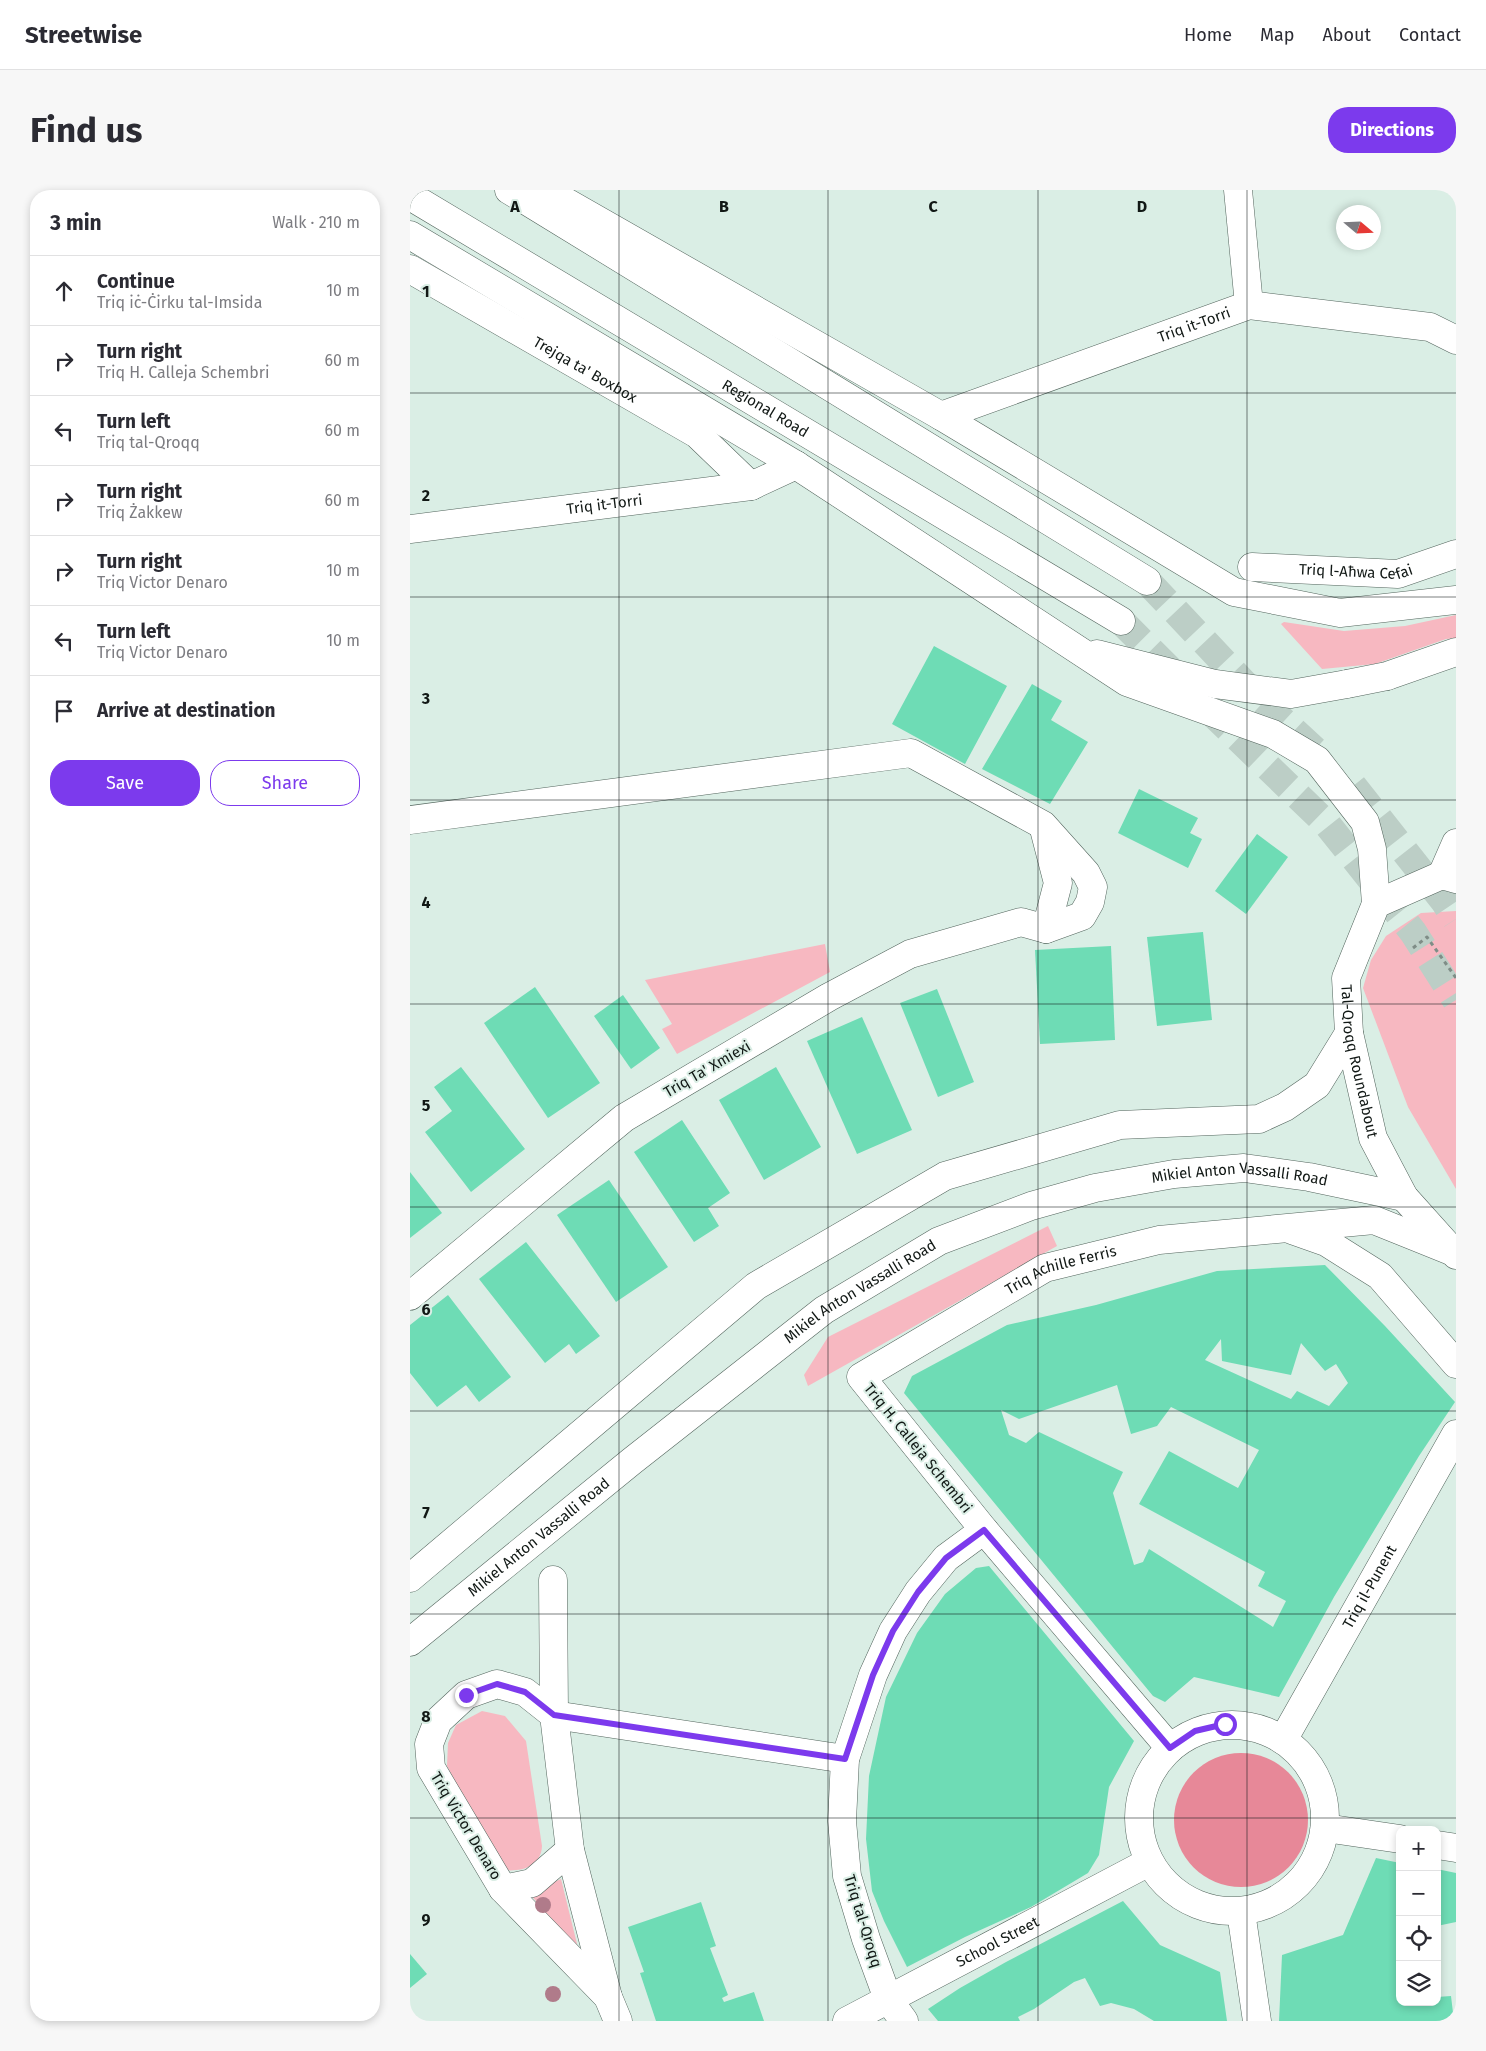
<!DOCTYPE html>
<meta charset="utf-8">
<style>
body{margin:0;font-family:"Fira Sans",sans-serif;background:#f7f7f7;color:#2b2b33}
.controls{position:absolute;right:15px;bottom:15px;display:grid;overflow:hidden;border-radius:10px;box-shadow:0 2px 8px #0003}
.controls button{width:45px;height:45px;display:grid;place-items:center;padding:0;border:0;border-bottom:1px solid #e1e1e2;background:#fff;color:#2b2b33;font:25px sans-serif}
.compass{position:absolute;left:926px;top:15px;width:45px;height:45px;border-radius:50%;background:#fff;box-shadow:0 2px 8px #0003;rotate:109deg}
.stop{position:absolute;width:15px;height:15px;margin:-11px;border:4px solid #7c3aed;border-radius:50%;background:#fff}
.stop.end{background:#7c3aed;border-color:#fff;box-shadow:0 1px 5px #0008}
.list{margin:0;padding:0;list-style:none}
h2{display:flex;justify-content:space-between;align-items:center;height:65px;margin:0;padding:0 20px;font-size:21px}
h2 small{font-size:16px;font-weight:400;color:#7c7c81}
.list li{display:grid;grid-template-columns:32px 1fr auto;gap:15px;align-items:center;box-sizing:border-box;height:70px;padding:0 20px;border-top:1px solid #e1e1e2}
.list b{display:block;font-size:19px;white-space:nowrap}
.list p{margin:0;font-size:16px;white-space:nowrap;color:#7c7c81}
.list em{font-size:16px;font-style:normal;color:#7c7c81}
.actions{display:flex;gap:10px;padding:15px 20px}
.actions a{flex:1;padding:11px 0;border:1px solid #7c3aed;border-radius:20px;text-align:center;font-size:18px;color:#7c3aed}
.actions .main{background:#7c3aed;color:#fff}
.icon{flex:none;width:28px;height:28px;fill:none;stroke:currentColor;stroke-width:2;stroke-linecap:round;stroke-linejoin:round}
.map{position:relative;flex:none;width:1046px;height:1831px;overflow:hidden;border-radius:20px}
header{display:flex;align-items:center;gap:30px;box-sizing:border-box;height:70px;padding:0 25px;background:#fff;border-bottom:1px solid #e1e1e2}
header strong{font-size:24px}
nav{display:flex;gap:28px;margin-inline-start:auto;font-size:18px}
.intro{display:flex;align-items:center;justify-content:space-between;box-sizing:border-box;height:120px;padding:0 30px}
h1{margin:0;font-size:35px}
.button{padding:12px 22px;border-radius:20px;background:#7c3aed;color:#fff;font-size:18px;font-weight:700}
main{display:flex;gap:30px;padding:0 30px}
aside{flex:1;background:#fff;border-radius:20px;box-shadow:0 2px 8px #0003}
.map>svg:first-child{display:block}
.green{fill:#f7b8c1}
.forest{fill:#e78898}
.building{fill:#6edcb5;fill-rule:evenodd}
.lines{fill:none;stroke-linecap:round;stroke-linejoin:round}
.highway-tunnel{stroke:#bccec6;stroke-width:28;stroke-dasharray:28 14;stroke-linecap:butt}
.minor-casing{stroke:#53655d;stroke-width:29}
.highway-casing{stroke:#53655d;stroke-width:29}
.path{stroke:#7f8d87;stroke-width:3;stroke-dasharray:4 4;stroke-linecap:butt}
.minor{stroke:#fff;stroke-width:28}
.highway{stroke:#fff;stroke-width:28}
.highway-bridge-casing{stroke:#53655d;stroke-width:29;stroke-linecap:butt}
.highway-bridge{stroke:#fff;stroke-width:28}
.tree{fill:#b07b8a}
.route{stroke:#7c3aed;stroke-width:6}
.grid{fill:none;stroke:#111815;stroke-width:1;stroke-opacity:0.55}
.labels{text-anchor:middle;stroke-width:4;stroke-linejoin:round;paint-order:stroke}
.street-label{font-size:15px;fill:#111815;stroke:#daeee5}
.grid-label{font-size:16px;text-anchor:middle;font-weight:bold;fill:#111815;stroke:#daeee5;stroke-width:4;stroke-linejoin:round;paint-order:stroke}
</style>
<header>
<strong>Streetwise</strong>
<nav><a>Home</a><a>Map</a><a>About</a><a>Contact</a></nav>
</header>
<div class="intro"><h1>Find us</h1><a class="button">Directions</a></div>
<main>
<aside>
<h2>3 min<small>Walk · 210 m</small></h2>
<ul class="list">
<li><svg class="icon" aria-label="ahead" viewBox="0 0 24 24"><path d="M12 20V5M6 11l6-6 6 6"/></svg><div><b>Continue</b><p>Triq iċ-Ċirku tal-Imsida</p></div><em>10 m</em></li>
<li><svg class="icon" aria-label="right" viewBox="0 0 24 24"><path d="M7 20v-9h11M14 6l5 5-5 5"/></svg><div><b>Turn right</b><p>Triq H. Calleja Schembri</p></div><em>60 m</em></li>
<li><svg class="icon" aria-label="left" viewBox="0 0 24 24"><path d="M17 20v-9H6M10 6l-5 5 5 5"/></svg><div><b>Turn left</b><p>Triq tal-Qroqq</p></div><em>60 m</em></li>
<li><svg class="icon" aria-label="right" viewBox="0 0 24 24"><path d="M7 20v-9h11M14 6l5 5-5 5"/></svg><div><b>Turn right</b><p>Triq Żakkew</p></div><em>60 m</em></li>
<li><svg class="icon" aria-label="right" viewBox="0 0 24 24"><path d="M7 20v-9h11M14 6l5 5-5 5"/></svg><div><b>Turn right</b><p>Triq Victor Denaro</p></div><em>10 m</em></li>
<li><svg class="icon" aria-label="left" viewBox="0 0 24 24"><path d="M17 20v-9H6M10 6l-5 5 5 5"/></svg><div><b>Turn left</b><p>Triq Victor Denaro</p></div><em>10 m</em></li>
<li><svg class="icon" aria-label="arrive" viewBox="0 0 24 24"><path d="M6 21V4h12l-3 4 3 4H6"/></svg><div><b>Arrive at destination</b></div></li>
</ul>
<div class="actions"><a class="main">Save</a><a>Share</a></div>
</aside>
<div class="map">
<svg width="1046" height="1831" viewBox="0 0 1046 1831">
<rect width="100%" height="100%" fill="#daeee5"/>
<g class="green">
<path d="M1046 425V448L1036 449 965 474 912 479 871 434 874 432 934 441 995 436Z"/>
<path d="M1046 721V999L998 917 953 798 961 770 976 746 1011 723Z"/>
<path d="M415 754 420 782 267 864 252 839 262 834 235 790Z"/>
<path d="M638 1036 647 1056 398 1196 394 1185 418 1147Z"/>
<path d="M72 1521 95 1526 116 1551 132 1656C131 1677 111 1682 93 1680L86 1672 37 1576 38 1553 46 1535Z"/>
<path d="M151 1689 169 1762 119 1703Z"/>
</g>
<circle class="forest" cx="831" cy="1630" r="67"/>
<g class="building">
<path d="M524 456 597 496 555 574 482 534Z"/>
<path d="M622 494 652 511 641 530 678 552 640 614 572 579Z"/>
<path d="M729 599 788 628 780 643 792 649 778 678 708 643Z"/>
<path d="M847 644 878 667 836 724 805 701Z"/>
<path d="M793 742 802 830 747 836 737 747Z"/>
<path d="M701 756 705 850 630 854 625 760Z"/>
<path d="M125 797 190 893 138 928 74 833Z"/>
<path d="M527 799 564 892 528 907 490 813Z"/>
<path d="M213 805 250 858 221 879 184 826Z"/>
<path d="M452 827 502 940 447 964 397 851Z"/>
<path d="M51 877 115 959 61 1002 15 942 42 921 24 897Z"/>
<path d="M366 877 411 957 354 990 309 910Z"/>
<path d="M272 930 320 1003 298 1018 309 1036 284 1052 224 962Z"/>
<path d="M0 982 32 1023 0 1048Z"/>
<path d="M199 990 258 1077 206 1112 147 1025Z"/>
<path d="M116 1052 190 1146 166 1164 159 1154 135 1173 69 1089Z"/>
<path d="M915 1075 975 1136 1045 1212 1009 1266 924 1407 869 1507 784 1487 755 1512 743 1506 494 1203 502 1186 597 1135 686 1115 807 1081ZM811 1149 812 1171 881 1185 891 1153 915 1181 926 1174 938 1193 919 1216 887 1201 881 1209 795 1170ZM707 1195 721 1244 747 1236 761 1217 849 1260 828 1298 759 1261 729 1314 855 1382 848 1396 876 1411 863 1437 739 1359 733 1372 724 1375 703 1303 713 1282 629 1242 616 1253 599 1245 591 1220 609 1229Z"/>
<path d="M38 1105 101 1187 69 1212 56 1195 27 1217 0 1183V1135Z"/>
<path d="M579 1376 724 1551 699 1597 689 1665 678 1683 621 1717 555 1747 497 1777 474 1731 462 1701 456 1649 459 1586 476 1507 507 1443 535 1404 566 1378Z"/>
<path d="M966 1668 990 1673V1812H1027V1807L1041 1806 1044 1831H869L872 1765 933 1745Z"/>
<path d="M1027 1679 1046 1683V1732L1027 1736Z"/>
<path d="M713 1711 750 1755 810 1782 817 1831H744L724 1819 701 1813 690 1816 675 1788 664 1792 624 1819 608 1827 610 1831H528L518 1819 550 1798 596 1772Z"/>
<path d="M291 1712 306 1756 300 1758 318 1805 312 1808 314 1812 344 1802 354 1831H246L230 1783 234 1782 218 1737Z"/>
<path d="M0 1764 17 1784 0 1798Z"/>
</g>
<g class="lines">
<g class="highway-tunnel">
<path d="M737 391 846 506 910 565"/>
<path d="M711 431 770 490"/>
<path d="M798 519 917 634 1003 742 1046 810"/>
<path d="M943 596 1034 711 1046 729"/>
</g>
<g class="minor-casing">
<g id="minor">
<path d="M828 0 839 115"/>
<path id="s1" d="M0 79 287 244 341 296"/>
<path id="s2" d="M531 226 839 115 1020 137 1046 150"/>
<path id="s3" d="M0 339 341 296 386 275"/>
<path id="s4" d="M842 377 988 384 1046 364"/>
<path d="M0 630 501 563 633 635 676 683 683 697 680 712 672 726 636 739 611 732 500 764 419 807 214 928 0 1106"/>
<path d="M634 639 648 693 636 739"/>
<path d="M882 1040 916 1052 970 1086 1046 1174"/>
<path d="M143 1390 144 1525 160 1660 198 1807 208 1831"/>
<circle cx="822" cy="1628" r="93"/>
<path id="s5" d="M873 1550 1046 1244"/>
<path id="s6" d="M760 1558 574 1340 451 1187 635 1078 749 1050 964 1030 1041 1061"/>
<path d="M915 1638 990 1649"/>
<path d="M1027 1655 1046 1658"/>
<path d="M93 1699 122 1693 160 1660"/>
<path d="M831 1722 847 1831"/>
<path d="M198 1807 93 1699 21 1578 19 1554 28 1531 56 1505 87 1494 115 1502 144 1525 435 1569"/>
<path id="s7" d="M437 1831 739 1672"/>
<path d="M494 1831 478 1809 456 1749 437 1686 432 1631 435 1569 463 1485 483 1441 508 1402 536 1368 574 1340"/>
</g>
</g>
<g class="highway-casing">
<g id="highway">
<path d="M99 0 737 391"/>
<path d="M135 0 531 226 824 402 930 423 1046 410"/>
<path id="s8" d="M0 6 711 431"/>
<path d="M0 45 386 275 717 492 863 544 907 570 955 632 962 659 966 714"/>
<path d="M687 464 805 494 881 504 937 494"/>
<path d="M977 486 1046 462"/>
<path d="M1032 685 1046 653"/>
<path id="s9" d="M1046 689 1032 685 966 714 936 788 939 843 963 948 994 1007 1046 1065"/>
<path d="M0 1388 346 1096 535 986 710 935 849 929 875 917 907 895 939 843"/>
<path id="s10" d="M0 1452 222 1271 414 1120 529 1051 621 1016 685 998 764 984 834 978 899 987 994 1007"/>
</g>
</g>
<path class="path" d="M1003 758 1017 747 1046 788"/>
<use href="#minor" class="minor"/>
<use href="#highway" class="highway"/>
<g class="highway-bridge-casing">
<path id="highway-bridge" d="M937 494 977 486"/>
</g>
<use href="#highway-bridge" class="highway-bridge"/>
</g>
<g class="tree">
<circle cx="133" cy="1715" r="8"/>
<circle cx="143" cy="1804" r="8"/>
</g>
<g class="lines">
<path class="route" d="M56 1505 87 1494 115 1502 144 1525 435 1569 463 1485 483 1441 508 1402 536 1368 574 1340 760 1558 785 1541 815 1534"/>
</g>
<path class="grid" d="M209 0V1831M418 0V1831M628 0V1831M837 0V1831M0 203H1046M0 407H1046M0 610H1046M0 814H1046M0 1017H1046M0 1221H1046M0 1424H1046M0 1628H1046"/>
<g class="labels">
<g class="street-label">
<text dy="5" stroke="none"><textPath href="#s2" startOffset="269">Triq it-Torri</textPath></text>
<text dy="5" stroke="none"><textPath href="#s1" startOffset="202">Trejqa ta' Boxbox</textPath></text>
<text dy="5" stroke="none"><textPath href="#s8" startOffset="414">Regional Road</textPath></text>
<text dy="5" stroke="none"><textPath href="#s3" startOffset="196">Triq it-Torri</textPath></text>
<text dy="5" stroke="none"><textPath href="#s4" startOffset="104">Triq l-Aħwa Cefai</textPath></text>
<text dy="5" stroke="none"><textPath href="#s9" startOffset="251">Tal-Qroqq Roundabout</textPath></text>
<text transform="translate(297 879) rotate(-30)" y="5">Triq Ta' Xmiexi</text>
<text dy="5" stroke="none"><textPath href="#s10" startOffset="976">Mikiel Anton Vassalli Road</textPath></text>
<text dy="5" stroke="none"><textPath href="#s6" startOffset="711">Triq Achille Ferris</textPath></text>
<text dy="5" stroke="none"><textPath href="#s10" startOffset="571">Mikiel Anton Vassalli Road</textPath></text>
<text transform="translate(508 1258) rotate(51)" y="5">Triq H. Calleja Schembri</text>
<text dy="5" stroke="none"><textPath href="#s10" startOffset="166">Mikiel Anton Vassalli Road</textPath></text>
<text dy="5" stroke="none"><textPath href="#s5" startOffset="176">Triq il-Punent</textPath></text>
<text transform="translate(56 1636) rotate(59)" y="5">Triq Victor Denaro</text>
<text transform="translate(453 1731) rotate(73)" y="5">Triq tal-Qroqq</text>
<text dy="5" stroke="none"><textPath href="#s7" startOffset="170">School Street</textPath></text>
</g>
</g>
<g class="grid-label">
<text x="105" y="22">A</text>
<text x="314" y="22">B</text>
<text x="523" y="22">C</text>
<text x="732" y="22">D</text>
<text x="16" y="107">1</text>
<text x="16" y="311">2</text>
<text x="16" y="514">3</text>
<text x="16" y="718">4</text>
<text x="16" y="921">5</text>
<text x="16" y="1125">6</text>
<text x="16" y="1328">7</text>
<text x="16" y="1532">8</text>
<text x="16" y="1735">9</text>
</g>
</svg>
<div class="controls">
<button>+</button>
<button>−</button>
<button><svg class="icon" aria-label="locate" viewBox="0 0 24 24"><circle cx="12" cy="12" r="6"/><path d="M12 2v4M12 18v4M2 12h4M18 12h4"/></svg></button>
<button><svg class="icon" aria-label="layers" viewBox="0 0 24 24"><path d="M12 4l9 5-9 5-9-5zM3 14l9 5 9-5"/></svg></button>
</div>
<svg class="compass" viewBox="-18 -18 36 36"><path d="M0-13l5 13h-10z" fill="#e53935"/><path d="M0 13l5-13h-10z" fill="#7c7c81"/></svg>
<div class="stop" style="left:815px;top:1534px"></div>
<div class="stop end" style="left:56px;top:1505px"></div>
</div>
</main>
